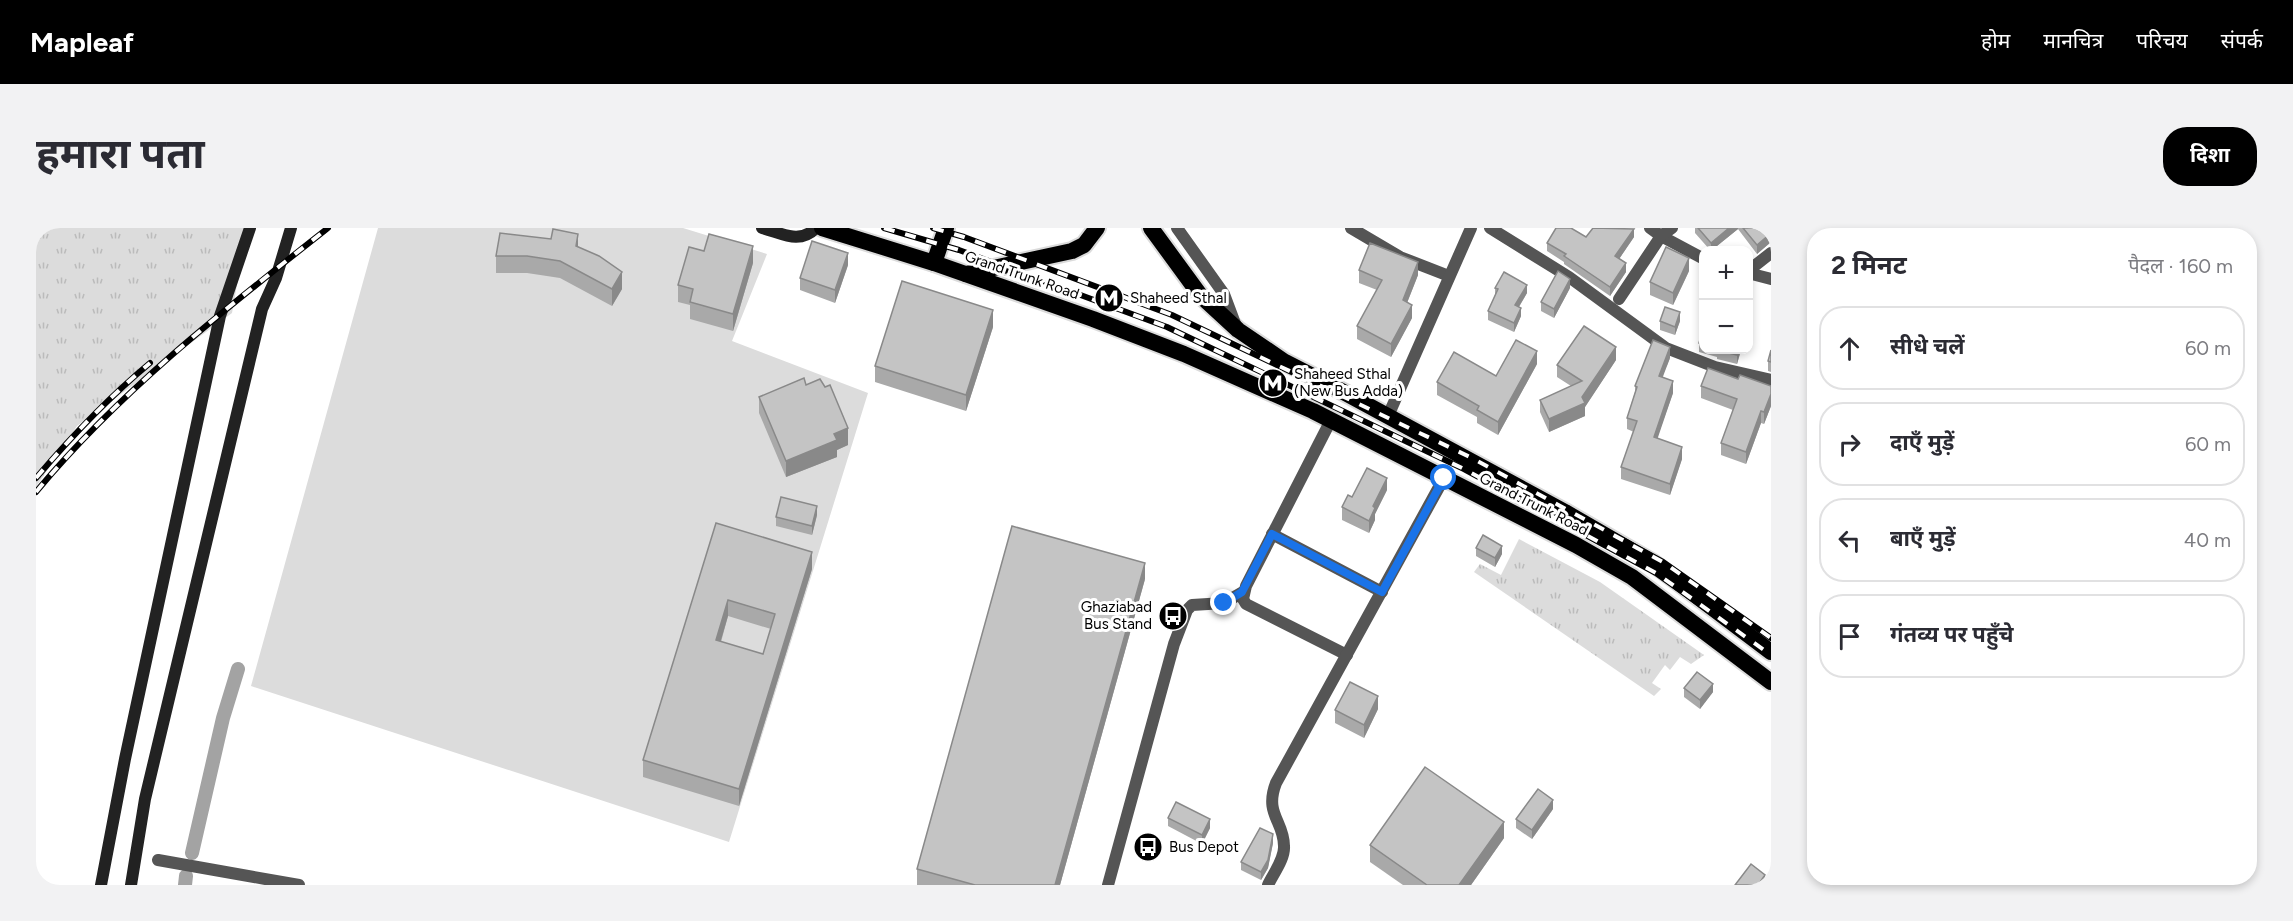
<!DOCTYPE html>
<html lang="hi">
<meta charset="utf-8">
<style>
body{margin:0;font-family:Figtree,"Noto Sans Devanagari",sans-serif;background:#f2f2f3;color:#2b2b33}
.controls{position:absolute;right:18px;top:18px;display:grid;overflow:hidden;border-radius:12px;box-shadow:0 3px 9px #0003}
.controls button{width:54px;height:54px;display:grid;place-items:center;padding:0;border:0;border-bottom:2px solid #e1e1e2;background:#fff;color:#2b2b33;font:30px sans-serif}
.stop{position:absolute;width:18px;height:18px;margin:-14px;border:4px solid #1a73e8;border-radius:50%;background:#fff}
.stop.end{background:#1a73e8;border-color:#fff;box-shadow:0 2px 6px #0008}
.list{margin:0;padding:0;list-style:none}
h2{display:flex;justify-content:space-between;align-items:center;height:78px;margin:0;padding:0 24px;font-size:26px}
h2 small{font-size:20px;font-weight:400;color:#7c7c81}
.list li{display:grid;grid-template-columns:39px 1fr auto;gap:18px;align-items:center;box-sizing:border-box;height:84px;margin:0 12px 12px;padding:0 12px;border:2px solid #e1e1e2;border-radius:24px}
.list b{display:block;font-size:22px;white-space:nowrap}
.list em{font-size:20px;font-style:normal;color:#7c7c81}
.icon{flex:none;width:33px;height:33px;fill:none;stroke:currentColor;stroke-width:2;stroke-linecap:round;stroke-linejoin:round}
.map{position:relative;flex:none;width:1735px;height:657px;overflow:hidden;border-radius:24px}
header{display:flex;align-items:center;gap:36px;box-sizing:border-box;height:84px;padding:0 30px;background:#000;color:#fff}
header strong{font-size:28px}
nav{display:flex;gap:33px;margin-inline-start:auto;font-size:21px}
.intro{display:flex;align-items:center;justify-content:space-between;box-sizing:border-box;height:144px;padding:0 36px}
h1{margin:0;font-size:42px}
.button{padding:15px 27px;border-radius:24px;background:#000;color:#fff;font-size:21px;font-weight:700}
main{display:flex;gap:36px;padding:0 36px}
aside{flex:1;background:#fff;border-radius:24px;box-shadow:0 3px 9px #0003}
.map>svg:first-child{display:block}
.grass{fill:url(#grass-tufts)}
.pitch{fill:#dcdcdc}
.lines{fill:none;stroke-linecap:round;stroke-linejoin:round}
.canal{stroke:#a3a3a3;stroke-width:14}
.trunk-casing{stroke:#dbdbdb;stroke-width:20}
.minor{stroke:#555;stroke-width:12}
.secondary{stroke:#222;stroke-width:12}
.trunk{stroke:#000;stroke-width:16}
.rail-casing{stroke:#000;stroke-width:6}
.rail{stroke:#fff;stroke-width:4;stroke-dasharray:11;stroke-linecap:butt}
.wall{fill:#a9a9a9;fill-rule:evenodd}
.shaded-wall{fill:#898989}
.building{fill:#c4c4c4;stroke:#898989;stroke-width:1.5;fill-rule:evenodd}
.route{stroke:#1a73e8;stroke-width:8}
.labels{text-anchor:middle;stroke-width:6;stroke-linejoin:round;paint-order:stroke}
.street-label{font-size:15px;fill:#000;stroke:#fff}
.poi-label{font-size:15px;fill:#000;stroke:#fff;text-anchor:start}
</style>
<header>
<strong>Mapleaf</strong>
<nav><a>होम</a><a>मानचित्र</a><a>परिचय</a><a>संपर्क</a></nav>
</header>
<div class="intro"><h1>हमारा पता</h1><a class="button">दिशा</a></div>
<main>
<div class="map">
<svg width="1735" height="657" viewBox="0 0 1735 657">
<defs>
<pattern id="grass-tufts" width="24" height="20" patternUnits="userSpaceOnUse" patternTransform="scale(1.5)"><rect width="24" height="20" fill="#dcdcdc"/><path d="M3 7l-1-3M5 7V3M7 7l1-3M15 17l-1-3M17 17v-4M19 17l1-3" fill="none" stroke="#bbb"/></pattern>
</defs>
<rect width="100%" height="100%" fill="#fff"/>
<g class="grass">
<path d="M0 0H211L196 85 41 198 0 259Z"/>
<path d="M1483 311 1564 354 1668 427 1655 436 1644 429 1634 442 1629 437 1616 455 1625 461 1618 468 1438 344 1444 336 1465 347Z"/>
</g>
<path class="pitch" d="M342 0H647L731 26 696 113 832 165 693 614 215 458Z"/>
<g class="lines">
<g class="canal">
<path d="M156 625 187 490 202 441"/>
<path d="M149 657 150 648"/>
</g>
<g class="trunk-casing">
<g id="trunk">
<path d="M786 0 898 35 1057 91 1148 126 1277 183 1540 317 1596 349 1735 454"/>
<path d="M1115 0 1164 67 1202 102 1249 134 1300 160 1529 284 1617 335 1735 424"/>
<path d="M898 35 910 0"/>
<path d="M930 46 1036 23 1048 17 1061 0"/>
</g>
</g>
<g class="minor">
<path d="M1141 0 1188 66 1200 98"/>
<path d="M1315 0 1364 29 1413 48"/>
<path d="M1454 0 1533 49 1630 120 1679 139 1735 152"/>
<path d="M1614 0 1625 8 1668 31"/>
<path d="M1712 43 1735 25"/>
<path d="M1712 45 1735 51"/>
<path d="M1583 71 1625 8 1636 0"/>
<path d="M1352 188 1435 0"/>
<path d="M1295 192 1210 358 1207 371 1210 376 1311 427"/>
<path d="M1236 306 1346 364"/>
<path d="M122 632 263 657"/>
<path d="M1072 657 1138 416 1151 382 1156 377 1188 375 1207 364"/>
<path d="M1232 657C1237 646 1249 631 1248 618 1248 593 1228 586 1240 555L1408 250"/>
</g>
<g class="secondary">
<path d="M726 0C746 5 763 17 780 0"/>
<path d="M65 657 89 531 184 88 214 0"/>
<path d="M95 657 109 571 226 81 240 50 255 0"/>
</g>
<use href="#trunk" class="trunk"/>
<g class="rail-casing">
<g id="rail">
<path d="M848 0 923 22 1131 99 1428 241 1620 345 1735 427"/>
<path d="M897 0 928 9 1136 87 1434 229 1627 334 1735 410"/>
<path d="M0 250C35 209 72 170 114 135"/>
<path d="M0 264C84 163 189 81 292 0"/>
</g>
</g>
<use href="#rail" class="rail"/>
</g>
<g class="wall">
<path d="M1659 0H1735V14L1721 26 1702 1 1676 22H1674L1659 5Z"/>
<path d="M1550 9H1598L1583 31 1590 44 1574 68 1528 36V34L1511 23V15Z"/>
<path d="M542 19 586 61 576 78 524 50 491 45H460V28Z"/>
<path d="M717 35 697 103 654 91V77L642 74V57Z"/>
<path d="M812 37 799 75 764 62V50Z"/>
<path d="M1323 42 1382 47 1371 75 1376 90 1355 129 1321 111V98L1341 62 1323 55Z"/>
<path d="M1653 43 1637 77 1614 67V54Z"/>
<path d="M1459 60 1491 65 1483 79 1485 88 1478 104 1452 92V83L1459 67Z"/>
<path d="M1534 60 1518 90 1505 83V74Z"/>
<path d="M1624 93H1644L1639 107 1624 102Z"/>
<path d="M1668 98V122H1705L1701 136 1681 131V129L1663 124V115Z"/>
<path d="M957 99 930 183 839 154V138Z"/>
<path d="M1735 122V144L1732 143V133Z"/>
<path d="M1634 130 1626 149 1637 165 1621 210 1646 231 1634 267 1585 251V239L1598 204 1591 201V190L1599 164V158Z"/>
<path d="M1580 132 1549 179V188L1513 204 1504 184V172L1535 158 1521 149V137Z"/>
<path d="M1501 136 1462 207 1441 195V189L1401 167V154L1460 148Z"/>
<path d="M770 157 812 217 801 222V229L750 249 723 185V169Z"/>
<path d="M1665 158H1735V178L1728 196 1725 195 1710 236 1685 227V215L1697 182 1665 170Z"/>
<path d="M1351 262 1339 286V292L1333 305 1306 292V279L1316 269Z"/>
<path d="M781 287 776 307 740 298V289Z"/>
<path d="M680 295 776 341 703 578 607 549V532ZM692 388 735 401 727 426 685 414Z"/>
<path d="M1440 320 1466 326 1459 339 1440 328Z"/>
<path d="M1109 351 1024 657H881V641Z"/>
<path d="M1648 460 1677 464 1664 481 1648 469Z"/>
<path d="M1342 481 1328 510 1299 495V482Z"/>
<path d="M1517 581 1496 611 1480 600V591Z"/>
<path d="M1132 590 1174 600 1166 616 1132 598Z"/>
<path d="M1468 610 1435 657H1367L1334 634V617Z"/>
<path d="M1237 615 1232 640 1225 652 1205 642V634Z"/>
</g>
<g class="shaded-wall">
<path d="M1693 0H1702V1L1676 22H1675V15Z"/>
<path d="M1598 1V9L1579 37V28Z"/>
<path d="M1735 5V14L1721 26V17Z"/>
<path d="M542 6V23L540 18Z"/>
<path d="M717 18V35L697 103V86Z"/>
<path d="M812 25V37L799 75V62Z"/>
<path d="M1653 30V43L1637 77V65Z"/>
<path d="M1382 34V47L1367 85V72Z"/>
<path d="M1590 35V44L1574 68V59Z"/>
<path d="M586 44V61L576 78V61Z"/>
<path d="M1534 51V60L1518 90V81Z"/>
<path d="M1491 57V65L1479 85V77Z"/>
<path d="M1376 77V90L1355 129V116Z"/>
<path d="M1485 80V88L1478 104V95Z"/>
<path d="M957 82V99L930 183V167Z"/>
<path d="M1644 84V93L1639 107V99Z"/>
<path d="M1580 119V132L1549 179V188L1513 204V191L1546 169Z"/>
<path d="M1634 119V130L1623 159V148Z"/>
<path d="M1702 122H1705L1701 136V127Z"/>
<path d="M1501 123V136L1462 207V194Z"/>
<path d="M1637 153V165L1618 221V209Z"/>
<path d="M1735 166V178L1728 196V184Z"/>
<path d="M1725 183V195L1710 236V224Z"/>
<path d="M812 200V217L801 222V229L750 249V233L798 206Z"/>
<path d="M1646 219V231L1634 267V256Z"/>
<path d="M1351 250V262L1339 286V292L1333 305V293L1337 278Z"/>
<path d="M781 278V287L776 307V298Z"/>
<path d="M1466 318V326L1459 339V330Z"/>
<path d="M776 324V341L703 578V561Z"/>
<path d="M1109 335V351L1024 657H1019Z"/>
<path d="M692 372V388L680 429V412Z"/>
<path d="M1677 456V464L1664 481V472Z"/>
<path d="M1342 468V481L1328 510V497Z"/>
<path d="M1517 572V581L1496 611V602Z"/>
<path d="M1174 591V600L1166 616V607Z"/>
<path d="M1468 594V610L1435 657H1423Z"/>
<path d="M1237 606V615L1232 640 1225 652V644Z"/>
<path d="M1729 647V656L1728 657H1722Z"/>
</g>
<g class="building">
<path d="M1520 0H1535L1550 9 1557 0 1598 1 1579 28 1590 35 1574 59 1528 28 1530 26 1511 15Z"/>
<path d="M1662 0H1693L1675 15Z"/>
<path d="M1707 0H1735V5L1721 17Z"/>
<path d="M517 1 542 6 540 18 563 28 586 44 576 61 524 33 491 28H460L464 5 515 11Z"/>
<path d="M673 6 717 18 697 86 654 74 657 61 642 57 653 19 668 23Z"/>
<path d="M776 13 812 25 799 62 764 50Z"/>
<path d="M1334 15 1382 34 1367 72 1376 77 1355 116 1321 98 1346 52 1323 42Z"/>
<path d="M1630 19 1653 30 1637 65 1614 54Z"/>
<path d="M1522 43 1534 51 1518 81 1505 74Z"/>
<path d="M1468 44 1491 57 1479 77 1485 80 1478 95 1452 83 1462 61 1459 60Z"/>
<path d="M866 53 957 82 930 167 839 138Z"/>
<path d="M1629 79 1644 84 1639 99 1624 93Z"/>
<path d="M1548 98 1580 119 1546 169 1549 175 1513 191 1504 172 1546 153 1521 137Z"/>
<path d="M1668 98V117L1663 115Z"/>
<path d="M1480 112 1501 123 1462 194 1441 182 1443 178 1401 154 1418 124 1460 148Z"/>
<path d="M1617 112 1634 119 1623 148 1637 153 1618 209 1646 219 1634 256 1585 239 1601 193 1591 190 1601 159 1599 158Z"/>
<path d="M1681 122H1702L1701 127Z"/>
<path d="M1735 122V134L1732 133Z"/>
<path d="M1672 140 1702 151 1704 147 1735 158V166L1728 184 1725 183 1710 224 1685 215 1701 171 1665 158Z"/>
<path d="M768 150 770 157 784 151 789 159 794 157 812 200 798 206 801 212 750 233 723 169Z"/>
<path d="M1331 240 1351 250 1337 278 1339 280 1333 293 1306 279 1312 267 1316 269Z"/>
<path d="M745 269 781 278 776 298 740 289Z"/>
<path d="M680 295 776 324 703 561 607 532ZM692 372 739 386 727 426 680 412Z"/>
<path d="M976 298 1109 335 1019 657H939L881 641Z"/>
<path d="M1447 307 1466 318 1459 330 1440 320Z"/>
<path d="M1661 444 1677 456 1664 472 1648 460Z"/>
<path d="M1314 454 1342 468 1328 497 1299 482Z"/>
<path d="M1389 539 1468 594 1423 657H1391L1334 617Z"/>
<path d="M1502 561 1517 572 1496 602 1480 591Z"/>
<path d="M1140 574 1174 591 1166 607 1132 590Z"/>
<path d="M1224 600 1237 606 1232 632 1225 644 1205 634Z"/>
<path d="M1715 636 1729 647 1722 657H1699Z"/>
</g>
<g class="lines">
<path class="route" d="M1188 375 1206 364 1236 306 1346 364 1408 250"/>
</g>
<defs>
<g id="metro-disc" transform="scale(1.5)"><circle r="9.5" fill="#000" stroke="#fff"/><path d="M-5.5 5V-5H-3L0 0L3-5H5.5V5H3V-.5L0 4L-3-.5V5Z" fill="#fff"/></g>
<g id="bus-disc" transform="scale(1.5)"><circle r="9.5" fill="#000" stroke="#fff"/><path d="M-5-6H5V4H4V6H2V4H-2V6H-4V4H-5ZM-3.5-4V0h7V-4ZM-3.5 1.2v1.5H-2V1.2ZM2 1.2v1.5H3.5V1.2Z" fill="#fff"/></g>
</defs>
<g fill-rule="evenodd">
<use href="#metro-disc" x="1073" y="70"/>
<use href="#metro-disc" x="1237" y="155"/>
<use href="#bus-disc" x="1137" y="388"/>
<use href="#bus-disc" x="1112" y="619"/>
</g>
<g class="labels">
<g class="street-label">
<text transform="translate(986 47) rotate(19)" y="5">Grand Trunk Road</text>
<text transform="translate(1498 276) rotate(27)" y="5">Grand Trunk Road</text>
</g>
<g class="poi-label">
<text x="1094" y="75">Shaheed Sthal</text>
<text x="1258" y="151">Shaheed Sthal<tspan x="1258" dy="17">(New Bus Adda)</tspan></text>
<text x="1116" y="384" text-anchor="end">Ghaziabad<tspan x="1116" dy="17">Bus Stand</tspan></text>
<text x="1133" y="624">Bus Depot</text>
</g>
</g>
</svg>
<div class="controls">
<button>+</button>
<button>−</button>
</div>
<div class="stop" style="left:1408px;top:250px"></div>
<div class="stop end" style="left:1188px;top:375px"></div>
</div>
<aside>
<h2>2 मिनट<small>पैदल · 160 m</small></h2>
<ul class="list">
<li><svg class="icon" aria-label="ahead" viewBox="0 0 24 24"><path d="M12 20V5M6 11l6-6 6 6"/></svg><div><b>सीधे चलें</b></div><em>60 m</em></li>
<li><svg class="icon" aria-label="right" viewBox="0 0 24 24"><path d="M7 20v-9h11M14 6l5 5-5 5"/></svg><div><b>दाएँ मुड़ें</b></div><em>60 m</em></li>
<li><svg class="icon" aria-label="left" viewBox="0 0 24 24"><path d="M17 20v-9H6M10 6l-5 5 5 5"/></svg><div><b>बाएँ मुड़ें</b></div><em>40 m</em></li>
<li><svg class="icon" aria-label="arrive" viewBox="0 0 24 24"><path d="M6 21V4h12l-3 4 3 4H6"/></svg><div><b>गंतव्य पर पहुँचे</b></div></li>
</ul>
</aside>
</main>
